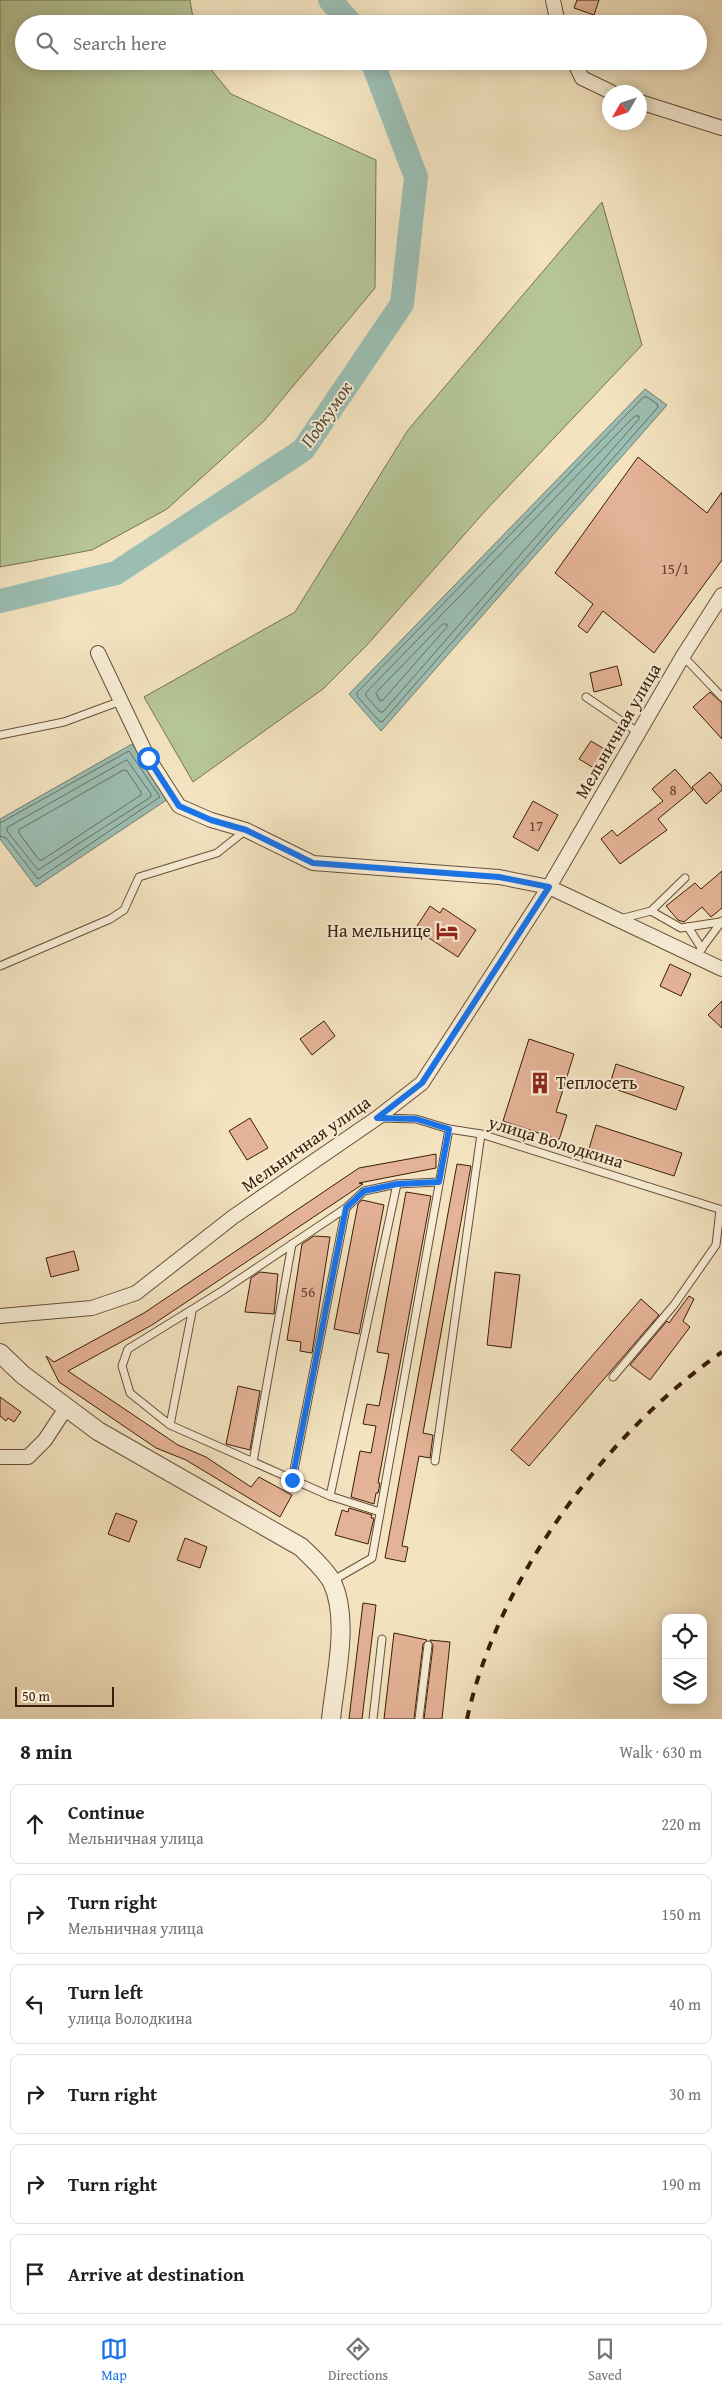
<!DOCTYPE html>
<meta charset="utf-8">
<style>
body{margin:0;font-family:"Gentium Book Plus",serif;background:#f6f6f6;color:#202124}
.controls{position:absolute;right:15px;bottom:15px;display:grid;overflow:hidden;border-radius:10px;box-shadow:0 2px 12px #0003}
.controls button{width:45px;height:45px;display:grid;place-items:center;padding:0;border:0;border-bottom:1px solid #e0e0e0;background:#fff;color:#202124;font:25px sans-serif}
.compass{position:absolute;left:602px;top:85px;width:45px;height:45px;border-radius:50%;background:#fff;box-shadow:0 2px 12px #0003;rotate:231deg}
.scale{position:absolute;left:15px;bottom:12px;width:99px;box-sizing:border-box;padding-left:5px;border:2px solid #3a1e0a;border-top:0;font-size:14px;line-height:18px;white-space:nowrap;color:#3a1e0a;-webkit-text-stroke:4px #f7edd6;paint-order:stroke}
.stop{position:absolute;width:15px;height:15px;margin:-11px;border:4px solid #1a73e8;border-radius:50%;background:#fff}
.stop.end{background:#1a73e8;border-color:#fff;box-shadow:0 1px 5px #0008}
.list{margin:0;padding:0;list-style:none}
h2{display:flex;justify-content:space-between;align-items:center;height:65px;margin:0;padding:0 20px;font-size:21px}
h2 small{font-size:16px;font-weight:400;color:#757577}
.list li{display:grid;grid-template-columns:32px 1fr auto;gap:15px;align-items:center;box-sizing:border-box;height:80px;margin:0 10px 10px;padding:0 10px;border:1px solid #e0e0e0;border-radius:10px}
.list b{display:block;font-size:19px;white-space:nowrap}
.list p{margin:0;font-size:16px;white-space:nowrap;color:#757577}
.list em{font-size:16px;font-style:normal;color:#757577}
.icon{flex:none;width:28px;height:28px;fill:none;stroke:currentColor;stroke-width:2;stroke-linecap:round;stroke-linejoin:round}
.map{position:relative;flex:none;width:722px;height:1719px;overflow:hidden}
.search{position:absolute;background:#fff;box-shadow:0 2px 12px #0003;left:15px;right:15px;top:15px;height:55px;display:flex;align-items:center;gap:12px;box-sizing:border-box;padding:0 18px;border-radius:28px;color:#757577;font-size:19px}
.sheet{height:605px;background:#fff}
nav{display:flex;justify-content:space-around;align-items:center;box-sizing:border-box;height:70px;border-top:1px solid #e0e0e0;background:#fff;font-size:14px;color:#757577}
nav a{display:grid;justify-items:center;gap:2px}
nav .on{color:#1a73e8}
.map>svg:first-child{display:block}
.green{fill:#b6c596;stroke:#787250}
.water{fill:#9bbeb3;stroke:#747e6f}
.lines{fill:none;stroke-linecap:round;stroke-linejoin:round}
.shore{stroke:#6a6e5e;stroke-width:1}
.river{stroke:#9bbeb3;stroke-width:24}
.building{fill:#e4b296;stroke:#3a1e0a}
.service-casing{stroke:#684f38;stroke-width:9}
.minor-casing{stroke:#684f38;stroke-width:16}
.tertiary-casing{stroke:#684f38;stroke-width:20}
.service{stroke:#f7edd6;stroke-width:7}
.minor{stroke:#f7edd6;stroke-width:14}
.tertiary{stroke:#f7edd6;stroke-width:18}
.rail{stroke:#3a1e0a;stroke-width:4;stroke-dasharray:9 9;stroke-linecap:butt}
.route{stroke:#1a73e8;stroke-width:6}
.labels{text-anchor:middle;stroke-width:4;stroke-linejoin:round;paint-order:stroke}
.number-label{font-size:15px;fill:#64432d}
.street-label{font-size:18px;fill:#3a1e0a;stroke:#f7edd6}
.poi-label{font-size:18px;fill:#3a1e0a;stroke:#f7edd6;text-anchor:end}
.water-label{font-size:19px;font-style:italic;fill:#574e3d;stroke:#f7edd6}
</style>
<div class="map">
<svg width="722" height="1719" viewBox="0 0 722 1719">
<rect width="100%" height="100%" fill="#f3e3c0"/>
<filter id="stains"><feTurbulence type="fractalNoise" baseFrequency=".004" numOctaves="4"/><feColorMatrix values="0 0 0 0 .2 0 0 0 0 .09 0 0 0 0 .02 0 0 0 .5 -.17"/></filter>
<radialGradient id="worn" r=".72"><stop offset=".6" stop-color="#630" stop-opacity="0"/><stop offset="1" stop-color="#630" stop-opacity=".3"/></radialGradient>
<g class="green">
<path d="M0 0H190L194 24H24V61H204L231 94 376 160 375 288 264 421 167 509 92 550 0 567Z"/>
<path d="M602 202 642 345 486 510 367 645 323 689 193 782 144 697 295 612 408 430Z"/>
</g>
<g class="water">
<path d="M645 389 667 405 381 731 349 694Z"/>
<path d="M132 744 168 799 36 887 0 839V819Z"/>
</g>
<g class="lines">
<g class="shore">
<path d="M644 397H647L657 404 658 407 383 721 380 722 357 696V693Z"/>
<path d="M635 416H639V419L383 712H380L366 696V693Z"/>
<path d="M443 624H447V627L383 700 380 701 376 693Z"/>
<path d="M127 760 151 794V797L38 870 7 831V828Z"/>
<path d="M124 770 127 771 141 792V795L42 860H39L19 833V830Z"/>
<path d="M0 823 129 751 160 797 38 879 6 838 0 836"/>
</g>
<g class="river">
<path d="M330 0 351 24"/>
<path d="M0 601 116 573 303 450 402 304 416 177 372 61"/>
</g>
</g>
<g class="building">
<path d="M577 0H599L594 15 574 8Z"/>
<path d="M638 457 707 513 722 492V560L654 653 603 611 587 633 578 626 593 604 555 573Z"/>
<path d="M617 666 622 685 594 692 590 673Z"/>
<path d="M710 692 722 703V739L693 707Z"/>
<path d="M591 741 606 750 594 768 579 759Z"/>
<path d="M675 769 693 790 658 819 667 830 620 864 601 839 612 830 617 836 663 801 652 789Z"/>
<path d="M710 772 722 786V790L706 804 692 787Z"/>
<path d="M533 801 558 815 538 851 513 837Z"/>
<path d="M722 871V908L711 917 702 907 684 922 678 920 666 906 695 883 701 889Z"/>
<path d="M430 906 440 913 443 908 476 930 458 957 415 929Z"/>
<path d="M670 964 691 974 681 996 660 986Z"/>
<path d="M722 1001V1028L708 1015Z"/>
<path d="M324 1021 335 1036 312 1055 300 1039Z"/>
<path d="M529 1039 574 1054 556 1112 567 1115 559 1140 503 1121Z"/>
<path d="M616 1064 684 1087 676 1110 609 1087Z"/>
<path d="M250 1118 268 1148 247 1160 229 1131Z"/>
<path d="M596 1125 682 1153 674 1176 589 1149Z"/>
<path d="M436 1154V1168L359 1183 363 1184 152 1325 68 1371 178 1445 206 1457 251 1487 259 1477 292 1495 280 1517 186 1460 156 1448 59 1382 46 1356 54 1362 144 1313 359 1168Z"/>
<path d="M457 1164 471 1166 423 1433 433 1435 430 1458 419 1456 402 1546 408 1547 405 1562 385 1558Z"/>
<path d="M406 1192 431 1196 378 1483H380L378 1493H376L374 1504 351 1497 360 1451 371 1453 376 1426 363 1424 367 1404 379 1406 389 1354 377 1352Z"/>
<path d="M362 1200 384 1205 359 1334 334 1329 358 1204Z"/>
<path d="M314 1236 330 1237 312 1353 300 1351 301 1342 287 1340 302 1244Z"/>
<path d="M74 1251 79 1270 51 1277 46 1258Z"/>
<path d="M260 1272 278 1274 274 1314 245 1312 251 1278Z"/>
<path d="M495 1272 520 1275 511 1348 487 1345Z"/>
<path d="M689 1296 694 1299 683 1321 690 1327 650 1380 630 1365 667 1321 669 1323Z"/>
<path d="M641 1299 659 1315 529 1466 511 1450Z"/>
<path d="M238 1386 260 1391 250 1450 226 1444Z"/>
<path d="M0 1397 21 1412 14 1422 8 1418 6 1421 0 1416Z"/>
<path d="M349 1508 372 1515 371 1518H374L368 1544 335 1535 342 1510 348 1512Z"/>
<path d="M116 1513 137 1521 129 1542 108 1534Z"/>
<path d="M185 1538 207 1547 200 1568 177 1560Z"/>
<path d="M363 1603 376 1605 362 1719H349Z"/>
<path d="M394 1633 427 1640 423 1644 414 1719H384Z"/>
<path d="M430 1640 450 1642 442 1719H424L433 1646Z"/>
</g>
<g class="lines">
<g class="service-casing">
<g id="service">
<path d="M683 656 722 697"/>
<path d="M586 697 639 733"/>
<path d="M0 735 64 722 121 701"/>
<path d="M651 911 685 878"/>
<path d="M620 919 651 911 681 928 720 922"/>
<path d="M688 927 702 949"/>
<path d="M696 956 722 921"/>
<path d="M0 966 110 919 124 910 139 877 217 853 246 830"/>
<path d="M380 1118 416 1119 449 1129 481 1134 722 1210"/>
<path d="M613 1377 674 1305 716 1245 720 1210"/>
<path d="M170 1425 192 1312"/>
<path d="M435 1461 481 1134"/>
<path d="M253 1462 292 1244"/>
<path d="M292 1480 346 1208"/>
<path d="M330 1496 397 1184"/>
<path d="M380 1512 330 1496 170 1425 130 1393 122 1366 128 1349 222 1291 346 1208 364 1191 397 1184 439 1182"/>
<path d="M332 1581 372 1558 449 1129"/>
<path d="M373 1719 382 1639"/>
<path d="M419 1719 428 1645"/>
</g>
</g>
<g class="minor-casing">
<g id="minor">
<path d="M553 0 558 24"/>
<path d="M574 61 582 78 611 92"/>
<path d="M640 102 722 128"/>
<path d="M98 653 148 758 179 806 211 820 246 830 313 863 499 877 549 887 722 969"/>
<path d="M0 1316 92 1308 136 1293 233 1217 377 1118 422 1083 549 887 683 656 722 595"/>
<path d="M0 1457H28L45 1440 66 1408"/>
</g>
</g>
<g class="tertiary-casing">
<path id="tertiary" d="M0 1353 23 1375 98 1431 301 1547C311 1557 325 1569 332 1582 350 1620 335 1678 331 1719"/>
</g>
<use href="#service" class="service"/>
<use href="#minor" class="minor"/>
<use href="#tertiary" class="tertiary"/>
<path class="rail" d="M467 1719C498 1578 605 1434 722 1352"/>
</g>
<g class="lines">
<path class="route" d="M148 758 179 806 211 820 246 830 313 863 499 877 549 887 422 1083 377 1118 416 1119 449 1129 439 1182 397 1184 364 1191 346 1208 292 1480"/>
</g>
<defs>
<g id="hotel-bare" transform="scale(1.725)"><path d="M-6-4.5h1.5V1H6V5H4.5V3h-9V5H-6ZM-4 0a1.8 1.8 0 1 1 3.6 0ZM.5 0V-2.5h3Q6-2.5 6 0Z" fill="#8f2418" stroke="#f7edd6" stroke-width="2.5" paint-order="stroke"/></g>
<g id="building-bare" transform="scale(1.725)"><path d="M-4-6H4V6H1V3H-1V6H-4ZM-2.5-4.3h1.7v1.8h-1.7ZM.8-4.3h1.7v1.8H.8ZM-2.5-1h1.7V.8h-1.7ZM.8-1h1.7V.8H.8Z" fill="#8f2418" stroke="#f7edd6" stroke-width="2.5" paint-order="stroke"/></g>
</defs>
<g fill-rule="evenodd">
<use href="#hotel-bare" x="447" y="931"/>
<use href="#building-bare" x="540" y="1083"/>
</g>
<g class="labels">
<g class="number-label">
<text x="675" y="574">15/1</text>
<text x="673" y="795">8</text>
<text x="536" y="831">17</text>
<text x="308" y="1297">56</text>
</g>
<g class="street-label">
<text transform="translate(618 731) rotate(-60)" y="6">Мельничная улица</text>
<text transform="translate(556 1142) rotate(17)" y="6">улица Володкина</text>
<text transform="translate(306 1144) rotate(-35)" y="6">Мельничная улица</text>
</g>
<g class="poi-label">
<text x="431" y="937">На мельнице</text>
<text x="556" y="1089" text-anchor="start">Теплосеть</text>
</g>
<g class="water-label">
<text transform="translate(326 414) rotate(-55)" y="7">Подкумок</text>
</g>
</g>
<rect width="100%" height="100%" filter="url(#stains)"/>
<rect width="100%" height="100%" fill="url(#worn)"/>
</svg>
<div class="controls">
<button><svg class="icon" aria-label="locate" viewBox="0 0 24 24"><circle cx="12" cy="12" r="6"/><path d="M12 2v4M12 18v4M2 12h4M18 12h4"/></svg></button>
<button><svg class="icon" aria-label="layers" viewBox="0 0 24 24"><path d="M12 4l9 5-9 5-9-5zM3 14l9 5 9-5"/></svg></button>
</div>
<svg class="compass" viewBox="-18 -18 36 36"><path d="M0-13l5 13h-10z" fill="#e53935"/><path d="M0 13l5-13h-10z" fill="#757577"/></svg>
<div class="scale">50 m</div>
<div class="stop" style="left:148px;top:758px"></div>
<div class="stop end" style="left:292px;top:1480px"></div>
<div class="search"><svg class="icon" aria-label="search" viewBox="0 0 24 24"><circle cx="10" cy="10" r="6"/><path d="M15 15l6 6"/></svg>Search here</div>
</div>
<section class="sheet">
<h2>8 min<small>Walk · 630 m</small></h2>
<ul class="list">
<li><svg class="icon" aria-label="ahead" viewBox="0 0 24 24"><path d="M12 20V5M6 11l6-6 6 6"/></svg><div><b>Continue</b><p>Мельничная улица</p></div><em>220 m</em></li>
<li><svg class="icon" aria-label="right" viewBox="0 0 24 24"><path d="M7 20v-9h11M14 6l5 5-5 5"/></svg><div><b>Turn right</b><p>Мельничная улица</p></div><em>150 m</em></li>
<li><svg class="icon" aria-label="left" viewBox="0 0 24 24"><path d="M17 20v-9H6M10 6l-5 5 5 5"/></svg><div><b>Turn left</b><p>улица Володкина</p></div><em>40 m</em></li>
<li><svg class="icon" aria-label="right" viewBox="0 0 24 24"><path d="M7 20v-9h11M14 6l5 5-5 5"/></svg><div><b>Turn right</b></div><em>30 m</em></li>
<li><svg class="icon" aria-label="right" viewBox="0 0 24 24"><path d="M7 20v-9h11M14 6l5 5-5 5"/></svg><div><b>Turn right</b></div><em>190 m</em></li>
<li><svg class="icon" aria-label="arrive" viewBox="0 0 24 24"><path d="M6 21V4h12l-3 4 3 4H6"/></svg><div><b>Arrive at destination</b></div></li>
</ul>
</section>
<nav>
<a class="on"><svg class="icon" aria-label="map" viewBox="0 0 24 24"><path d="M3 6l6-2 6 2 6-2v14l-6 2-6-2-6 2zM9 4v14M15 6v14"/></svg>Map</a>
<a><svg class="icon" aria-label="directions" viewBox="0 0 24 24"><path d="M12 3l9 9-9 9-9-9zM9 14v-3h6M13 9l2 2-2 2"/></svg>Directions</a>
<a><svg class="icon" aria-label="saved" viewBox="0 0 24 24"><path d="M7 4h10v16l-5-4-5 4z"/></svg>Saved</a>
</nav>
